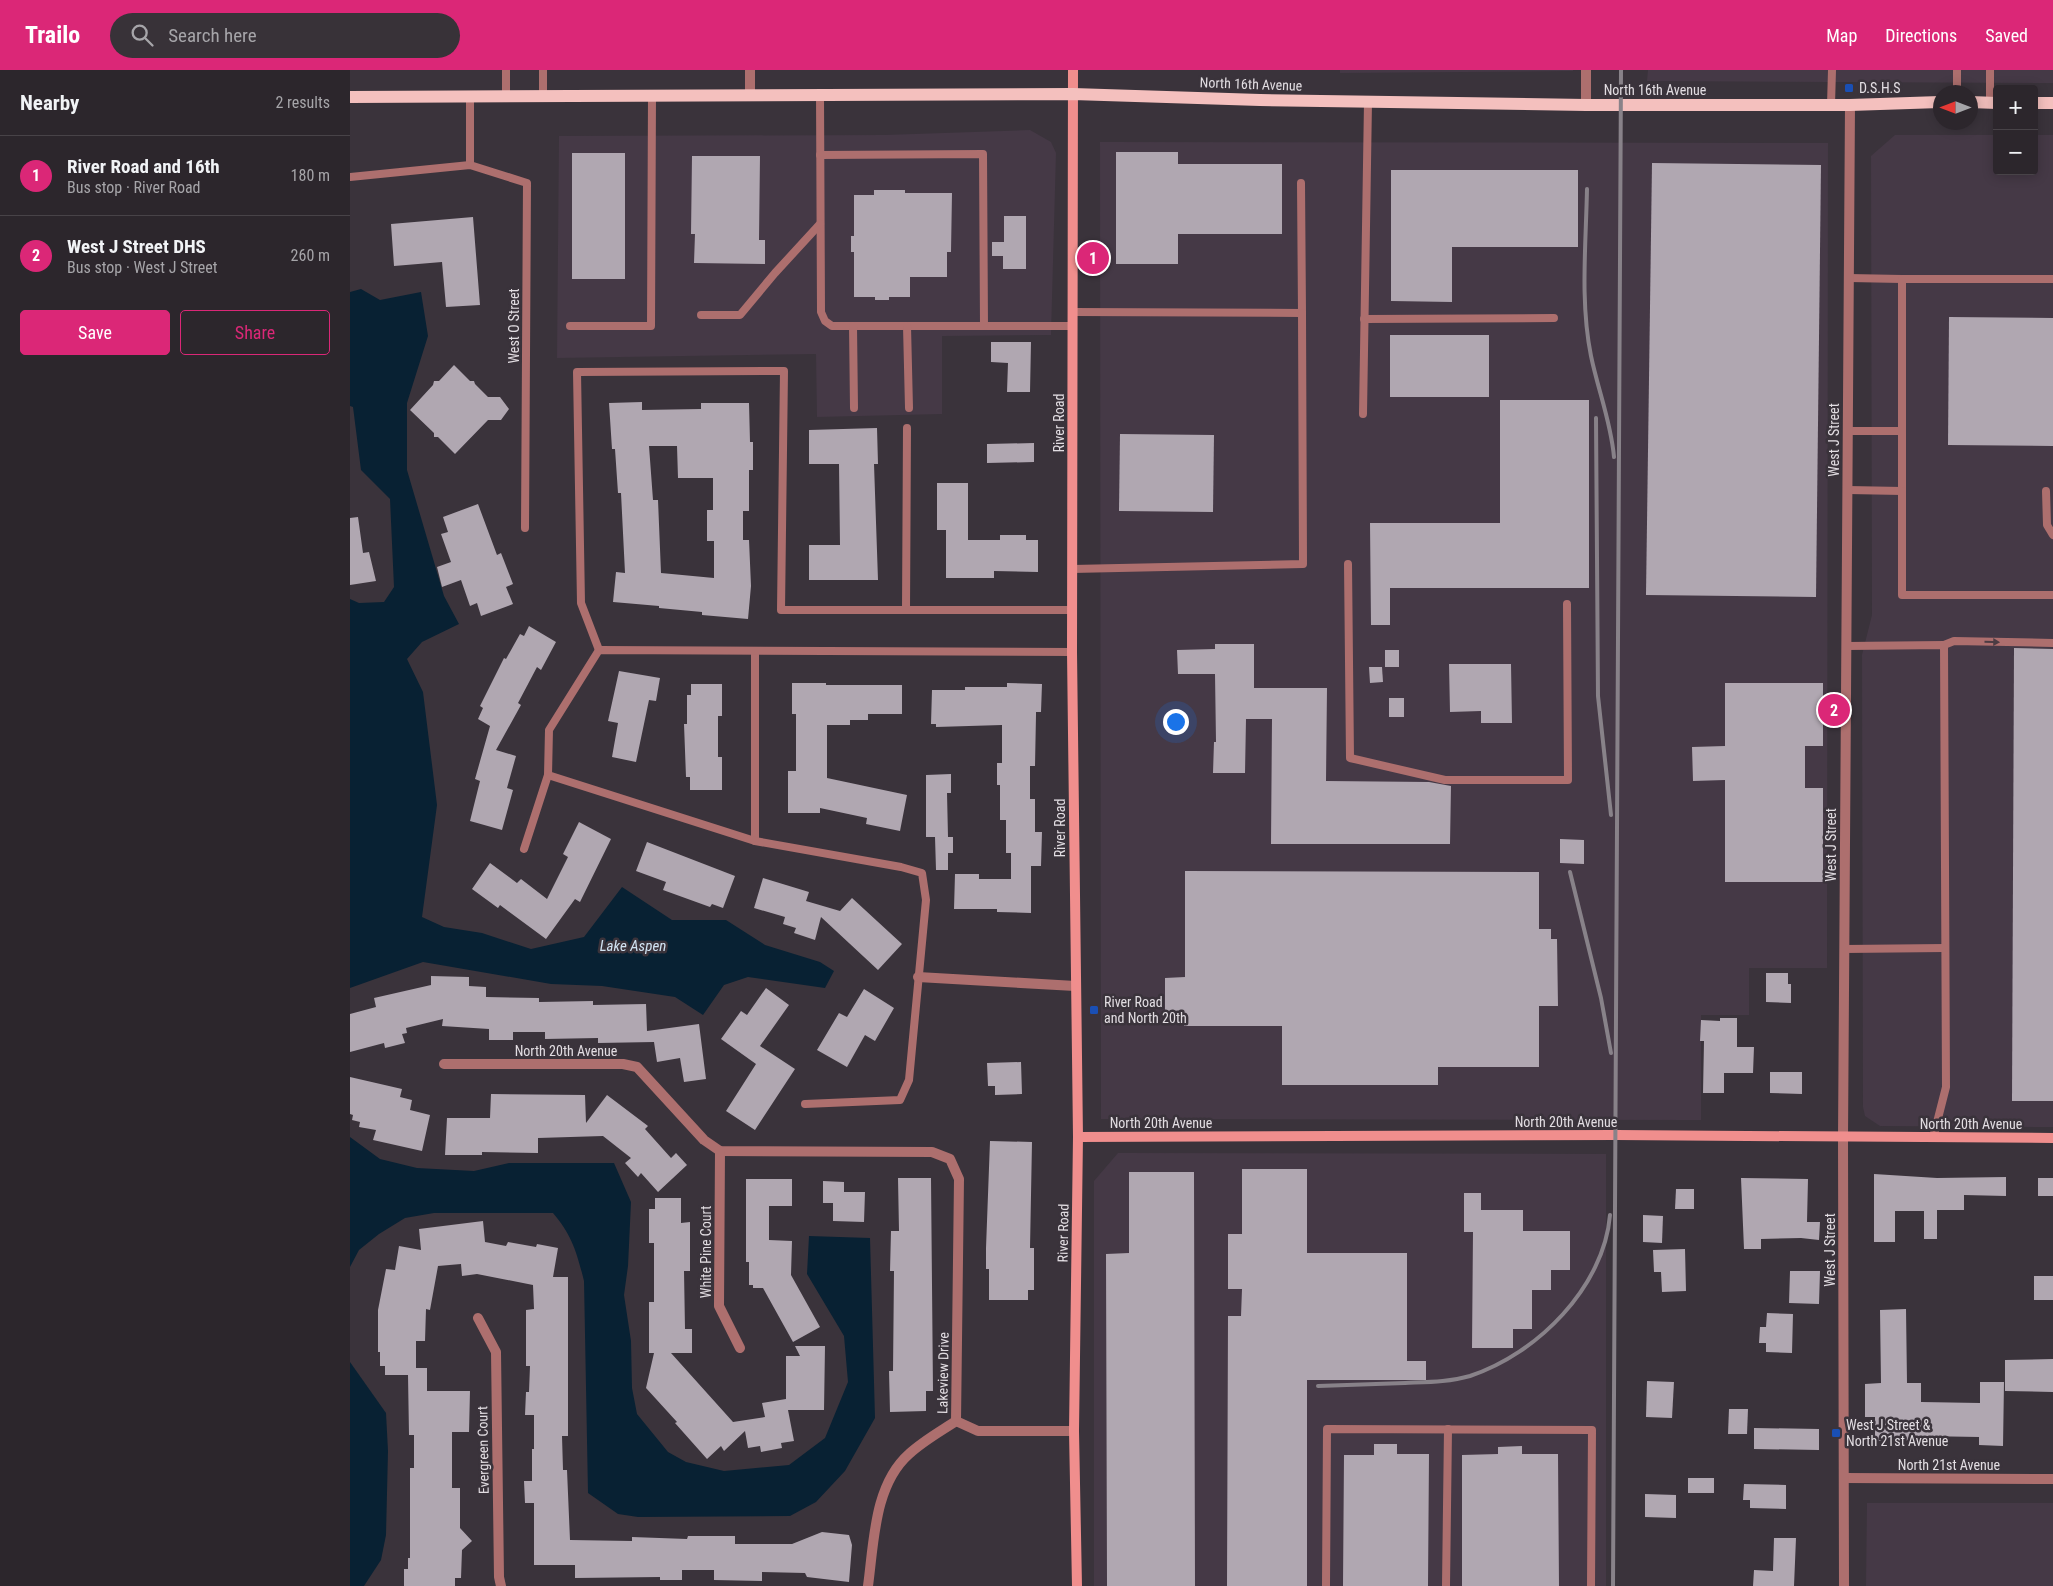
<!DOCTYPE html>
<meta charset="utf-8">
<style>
body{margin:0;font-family:"Roboto Condensed",sans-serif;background:#383238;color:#f1f3f6}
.controls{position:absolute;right:15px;top:15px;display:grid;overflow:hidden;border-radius:5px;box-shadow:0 2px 12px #0003}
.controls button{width:45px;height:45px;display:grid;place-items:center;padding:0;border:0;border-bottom:1px solid #484348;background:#2c262c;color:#f1f3f6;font:25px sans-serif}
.compass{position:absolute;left:1583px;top:15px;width:45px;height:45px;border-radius:50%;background:#2c262c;box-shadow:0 2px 12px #0003;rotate:270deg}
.you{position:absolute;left:825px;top:651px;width:18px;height:18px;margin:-12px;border:4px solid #fff;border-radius:50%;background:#1a73e8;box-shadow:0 0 0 8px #1a73e833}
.badge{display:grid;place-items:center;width:32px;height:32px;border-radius:50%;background:#db2777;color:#fff;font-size:16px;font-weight:700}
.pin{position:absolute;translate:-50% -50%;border:2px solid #fff;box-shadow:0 1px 5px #0006}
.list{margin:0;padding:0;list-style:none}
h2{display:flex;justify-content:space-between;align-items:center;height:65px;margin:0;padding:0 20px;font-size:21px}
h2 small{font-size:16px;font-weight:400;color:#a6a5a9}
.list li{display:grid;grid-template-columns:32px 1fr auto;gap:15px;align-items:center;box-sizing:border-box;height:80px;padding:0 20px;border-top:1px solid #484348}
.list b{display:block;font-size:19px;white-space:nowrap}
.list p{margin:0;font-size:16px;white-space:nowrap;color:#a6a5a9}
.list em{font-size:16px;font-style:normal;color:#a6a5a9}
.actions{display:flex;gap:10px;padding:15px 20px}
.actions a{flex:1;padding:11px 0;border:1px solid #db2777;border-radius:5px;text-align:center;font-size:18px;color:#db2777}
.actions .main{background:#db2777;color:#fff}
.icon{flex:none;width:28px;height:28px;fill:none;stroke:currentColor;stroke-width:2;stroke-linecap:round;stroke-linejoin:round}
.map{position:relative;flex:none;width:1703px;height:1516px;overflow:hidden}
header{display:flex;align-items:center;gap:30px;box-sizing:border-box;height:70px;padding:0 25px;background:#db2777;color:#fff}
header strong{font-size:24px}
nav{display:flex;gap:28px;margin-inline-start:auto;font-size:18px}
.search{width:350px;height:45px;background:#383238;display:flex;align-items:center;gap:12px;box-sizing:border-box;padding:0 18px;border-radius:28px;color:#a6a5a9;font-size:19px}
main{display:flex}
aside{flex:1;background:#2c262c}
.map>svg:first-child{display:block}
.built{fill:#453946}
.water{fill:#082133}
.building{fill:#b0a7b1;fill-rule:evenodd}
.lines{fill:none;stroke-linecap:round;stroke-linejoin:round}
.lane{stroke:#ad6f6e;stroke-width:8}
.street{stroke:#ad6f6e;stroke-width:10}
.secondary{stroke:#f08e8d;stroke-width:10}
.primary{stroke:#f4c0be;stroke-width:12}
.rail{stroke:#888289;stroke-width:4}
.oneway{fill:#4b3c43}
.transit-dot{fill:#1a4fb4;stroke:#3a333b;stroke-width:2}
.labels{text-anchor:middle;stroke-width:5;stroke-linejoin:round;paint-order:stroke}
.street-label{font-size:14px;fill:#e2dde2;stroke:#3a333b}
.poi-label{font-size:14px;fill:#e2dde2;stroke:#3a333b;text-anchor:start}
.water-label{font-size:15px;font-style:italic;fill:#d0e2f2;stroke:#3a333b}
</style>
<header>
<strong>Trailo</strong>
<div class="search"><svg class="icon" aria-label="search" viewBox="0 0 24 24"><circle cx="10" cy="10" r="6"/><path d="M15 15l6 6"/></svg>Search here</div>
<nav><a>Map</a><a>Directions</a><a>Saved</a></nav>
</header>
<main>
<aside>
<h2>Nearby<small>2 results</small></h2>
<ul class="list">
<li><span class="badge">1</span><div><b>River Road and 16th</b><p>Bus stop · River Road</p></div><em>180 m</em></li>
<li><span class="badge">2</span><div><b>West J Street DHS</b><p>Bus stop · West J Street</p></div><em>260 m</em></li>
</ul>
<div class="actions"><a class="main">Save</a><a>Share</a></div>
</aside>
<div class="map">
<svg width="1703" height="1516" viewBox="0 0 1703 1516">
<rect width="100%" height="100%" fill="#3a333b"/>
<g class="built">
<path d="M990 0H1223V1L990 3Z"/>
<path d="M1298 0H1703V13L1297 11Z"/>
<path d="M680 60 701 72 706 83 701 265 592 266V344L467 347 466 284 207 288 209 66 535 65Z"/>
<path d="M1545 65H1647V101H1684V65H1703V1057L1530 1056 1515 1046 1513 1037 1512 585 1522 545 1521 86Z"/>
<path d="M750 72 1478 73 1477 898H1399V945H1351V1050L751 1049Z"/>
<path d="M768 1083 1256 1084V1516H744V1111Z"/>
<path d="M1517 1433H1703V1516H1516Z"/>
</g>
<g class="water">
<path d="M11 219 30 230 71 222 78 266 57 333V400L94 526 109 554 72 572 57 589 73 622 87 735 72 847 94 857 132 863 181 879 234 867 272 817 322 850H376L415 875 470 892 484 901 475 918 398 907 374 915 353 945 325 927 252 916 201 914 73 892 0 918V529L9 533 34 532 44 517 40 429 11 400 3 337 0 336V222Z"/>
<path d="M0 1067 30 1089 67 1098 124 1101 159 1093H264L281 1132 278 1196 274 1225 281 1271 282 1318 287 1344 318 1382 336 1392 374 1401 439 1395 475 1368 498 1312 494 1266 457 1204 459 1166 520 1168 525 1348 495 1401 466 1432 440 1446 288 1447 268 1444 238 1423 234 1211C227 1183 222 1165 203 1143H84L55 1148 29 1164 9 1180 0 1197Z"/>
<path d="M0 1292 36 1343 38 1381 36 1465 31 1490 14 1516H0Z"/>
</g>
<g class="building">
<path d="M766 82H828V94H932V164H828V194H766Z"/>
<rect x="222" y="83" width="53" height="126"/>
<path d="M342 86H410L409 170H415V194L344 193 345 164H341Z"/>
<path d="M1302 93 1471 95 1466 527 1296 525Z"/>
<path d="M1041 100H1228V177H1102V232L1041 231Z"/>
<path d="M524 120H555V123H602L601 182H597V207H560V227H539V230H525V227H504V182H501V166H504V125H524Z"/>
<path d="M654 146H676V199H653V186H642V172H654Z"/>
<path d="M123 147 130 235 96 237 92 192 44 196 41 154Z"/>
<path d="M1599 247 1703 248V376L1598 375Z"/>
<rect x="1040" y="265" width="99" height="62"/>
<path d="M641 272H681L680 322H657L658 293 641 292Z"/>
<path d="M104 295 120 311H124L125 314 138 327H150L159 339 151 350H138L105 384 88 367H84V363L60 340 83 315 84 311H89Z"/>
<path d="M1150 330H1239V518H1040V555H1021L1020 453H1150Z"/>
<path d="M292 332V340L351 339V333H399L400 372H403V400H399V441H393V470H399L401 516 398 549 352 545V542L309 538V536L263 532 266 502 275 503 271 423H268L265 379H262L259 333ZM299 376H327L328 408H363V440H357V471H364V508L311 503 308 430H303Z"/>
<path d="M527 358 528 394H524L528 510H459V475H490L489 394H459V360Z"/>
<path d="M770 364 864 365 863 442 769 441Z"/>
<path d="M684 373V392L637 393V374Z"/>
<path d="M587 413H618V470H650V465H676V470H688V502L644 501V508H596V460H587Z"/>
<path d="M128 434 147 485 151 483 163 514 156 517 163 534 131 546 127 533 120 536 111 510 92 517 87 497 101 492 91 464 98 462 93 447Z"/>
<path d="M8 447 13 483 19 482 26 511 0 515V448Z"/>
<path d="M179 556 206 572 191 600 187 597 168 633 171 635 146 680 166 686 157 718 163 720 152 760 120 751 130 711 125 709 140 656 128 649 133 638 130 636 154 588 156 589 170 564 174 566Z"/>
<path d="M865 574H904V618H977L976 711 1079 712 1101 716 1100 774H921L922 649H896L895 703H863L864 672H866L865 604H828L827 580 865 579Z"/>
<path d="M1664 578 1703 579V1031H1662Z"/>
<rect x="1035" y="580" width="14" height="17"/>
<path d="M1099 594H1161L1162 653H1131V641L1100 642Z"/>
<path d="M1019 597H1032L1033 612 1020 613Z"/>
<path d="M269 601 310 608 306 631 299 630 286 692 262 687 268 653 258 651Z"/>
<path d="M442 613H476V615H552V644H518V650H500V655H477V708L557 725 550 761 516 754 517 748 470 738V743H438V701H446V644H442Z"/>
<path d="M657 613 692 614 691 642H686V645L685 696H680V729H685V762H692L691 796H681V843L647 842V839H604L605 804H629V809H661V783H656V750H650V715H647V693H652V655L586 657V654H581L582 620H615V617H657Z"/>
<path d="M1375 613H1473V676H1455V718H1473V812H1375V710L1343 711 1342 677 1375 676Z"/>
<path d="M341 614H372V646H368V687H372V720H340V707H336L334 654H337V625H341Z"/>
<rect x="1039" y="628" width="15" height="19"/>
<path d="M601 704V723H597L598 767H603V783H598V800H586L585 767H576V705Z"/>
<path d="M229 752 261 769 230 832 225 829 196 869 150 835 148 838 122 819 140 793 167 813 171 809 197 829 218 787 213 784Z"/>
<path d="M1210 769 1234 770V794L1210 793Z"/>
<path d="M297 772 385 806 373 838 362 834 360 837 313 820 316 812 286 801Z"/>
<path d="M835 801 1189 802V859H1201V869H1207L1208 936H1189V997H1088V1015H932V956H834V948H815V908L835 907Z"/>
<path d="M413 808 459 822 456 831 490 841 502 828 552 874 528 900 471 847 465 870 444 863 446 858 433 854 435 847 404 838Z"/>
<path d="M1416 903H1438V914H1441V933L1416 932Z"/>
<path d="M81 906 119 907V916L136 917V927L189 928V932L243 931V935L296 934 297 961 349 954 356 1009 334 1012 330 988 307 992 304 972 248 973V968L195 969V962H163V970H139V959L92 956 93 949 56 958 57 963 52 964 55 973 35 978 34 973 0 982V944L26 937 24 928 81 915Z"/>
<path d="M416 918 439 935 410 976 445 999 405 1060 376 1041 406 994 371 969 391 941 397 945Z"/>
<path d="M514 919 544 938 525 971 515 965 497 997 467 980 489 943 497 947Z"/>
<path d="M1370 948H1387V977H1404L1403 1003H1374V1023H1353L1354 971H1350L1351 950 1370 951Z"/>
<path d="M671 992 672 1024 645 1025V1016H638L637 993Z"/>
<path d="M1420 1002H1452V1024L1420 1023Z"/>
<path d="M0 1007 52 1019 50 1027 62 1030 60 1040 80 1045 72 1081 23 1070 26 1060 9 1057 10 1052 2 1050 3 1045 0 1044Z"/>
<path d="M141 1024 235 1025 236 1053 257 1025 298 1056 295 1059 321 1088 326 1083 337 1095 308 1122 291 1103 288 1107 275 1093 281 1088 253 1066 188 1068V1083L132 1082V1085H95L97 1048H140Z"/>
<path d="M640 1071 682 1072 680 1178H684V1220H678V1230H639V1199H636V1178Z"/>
<path d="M892 1099H957V1183H1057V1291H1076V1310H957V1516H877L878 1246H891L892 1219H878V1164H892Z"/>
<path d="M779 1102H844L845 1516H757L756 1184 779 1183Z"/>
<path d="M1524 1104 1587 1108 1656 1107V1126L1614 1125V1140H1587V1169H1574V1141H1545V1172H1524Z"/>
<path d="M548 1108H581L583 1321H576V1341L540 1342 539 1301H543L544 1201H540L541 1161H549Z"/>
<path d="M1391 1108 1458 1109 1457 1152H1470L1469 1170 1451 1168 1411 1169V1179H1394Z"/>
<rect x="1688" y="1108" width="15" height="18"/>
<path d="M396 1109H442V1136H419V1170L442 1171 441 1205 470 1257 443 1272 413 1218H403V1215H399V1192H396Z"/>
<path d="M473 1111 494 1112V1122H515L514 1152 483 1151V1133H473Z"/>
<path d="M1326 1119H1344V1139H1325Z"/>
<path d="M1114 1123H1131V1140H1173V1161H1220V1200H1201V1220H1182V1259H1163V1278H1122L1123 1162H1114Z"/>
<path d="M305 1128H331V1153L340 1152V1201H334L335 1259H342V1283H321L383 1352 415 1347 412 1333 436 1329V1331V1286H450L445 1276H475L474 1340H438L444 1371 431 1373 432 1378 411 1382 410 1376 398 1378 395 1361 374 1381 371 1376 357 1389 325 1353 327 1352 296 1318 304 1283H299V1232H304V1173H299V1139H305Z"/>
<path d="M1293 1145 1313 1146 1312 1173 1293 1172Z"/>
<path d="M133 1151 135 1172 156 1176 158 1172 186 1177 187 1174 208 1178 203 1207H218V1366H212L213 1400H217L220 1470 282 1471V1467L337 1469 338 1466H385V1474H442L472 1462 499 1465 502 1475 499 1512 457 1507 455 1503 412 1502V1511L364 1510V1500H332V1510H310V1507L225 1508V1495H184V1433H175L174 1411H182V1379H184V1345H175L176 1322H179L180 1296H176V1240L184 1239 183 1215 127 1204 112 1206 111 1194 88 1196 80 1240 76 1239 75 1271H66V1298H77V1321H120L119 1362H102V1418H110V1458L122 1471 112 1480 111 1508H105V1516H54V1499H58V1488H60V1398H64V1365H59L58 1305H35V1296H30V1282H28V1240L36 1199 45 1200 49 1176 71 1180 69 1159Z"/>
<path d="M1335 1179 1336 1221 1312 1222 1311 1202H1304L1303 1180Z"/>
<path d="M1440 1201H1470L1469 1234 1439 1233Z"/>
<rect x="1684" y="1206" width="19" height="24"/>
<path d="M1556 1239 1557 1313H1571V1332L1630 1333V1312H1654L1653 1376 1629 1375V1367L1572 1366V1370L1525 1371V1347H1515V1314L1531 1313 1530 1240Z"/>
<path d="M1417 1243 1443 1244 1442 1283 1416 1282V1273H1409L1410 1257H1416Z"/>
<path d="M1703 1289V1322L1655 1321V1290Z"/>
<path d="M1297 1311 1324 1312 1322 1348 1296 1347Z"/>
<path d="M1379 1339H1398L1397 1364H1378Z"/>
<path d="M1404 1358 1469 1359V1380L1404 1379Z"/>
<path d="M1024 1374H1047V1384H1079L1078 1516H993L994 1385H1024Z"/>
<path d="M1172 1376V1384H1208L1209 1516H1112V1385L1148 1384V1377Z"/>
<rect x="1338" y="1408" width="26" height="15"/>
<path d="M1394 1414 1436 1415V1439L1400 1438V1430H1393Z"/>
<path d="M1295 1424 1326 1425V1448L1295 1447Z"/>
<path d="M1424 1468H1446L1444 1516H1403L1404 1500 1423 1501Z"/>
</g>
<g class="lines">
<g class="lane">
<path d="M156 0V26"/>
<path d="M193 0V26"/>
<path d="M1607 0V22"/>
<path d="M470 24 471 242 475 251 482 256H723"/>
<path d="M120 26V95"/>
<path d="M1640 33V0"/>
<path d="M1481 35 1482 0"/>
<path d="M470 85 633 84 634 256"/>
<path d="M0 107 120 95 177 113 175 458"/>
<path d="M1499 208 1552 209"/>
<path d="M1703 209H1552V525H1703"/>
<path d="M723 242 952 243 951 113"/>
<path d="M351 245H390L425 203 470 154"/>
<path d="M1014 249 1204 248"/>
<path d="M220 256H301L302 25"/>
<path d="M503 256 504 338"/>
<path d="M557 256 559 338"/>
<path d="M1013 344 1018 32"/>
<path d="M1498 361H1552"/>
<path d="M1498 420 1552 421"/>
<path d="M1696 421 1697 455 1703 465"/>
<path d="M998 494 1000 688 1095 710H1218L1217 534"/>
<path d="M722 499 953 494 952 243"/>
<path d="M556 540 557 358"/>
<path d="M1594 575 1604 571 1703 573"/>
<path d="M1497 576 1594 575 1596 1017 1583 1068"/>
<path d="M249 580 231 533 227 302 434 301 431 540H722"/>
<path d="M405 771V581"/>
<path d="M174 779 198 705"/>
<path d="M1494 879 1595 878"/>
<path d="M455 1034 550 1030 559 1010 576 830 572 803 551 797 405 771 198 705 199 660 249 580 722 582"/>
<path d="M976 1516 977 1359 1242 1360 1241 1516"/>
<path d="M1096 1516 1098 1359"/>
</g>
<g class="street">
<path d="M400 0V25"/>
<path d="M1236 35V0"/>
<path d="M568 907 725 916"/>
<path d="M94 994H273L287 997 354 1070 370 1081 582 1082 600 1089 609 1109 606 1351C591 1361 573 1371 559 1384 524 1415 524 1472 518 1516"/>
<path d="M370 1081 369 1236 390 1278"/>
<path d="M128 1248 146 1282 149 1507 151 1516"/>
<path d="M606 1351 628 1361H724"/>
<path d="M1494 1408 1703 1409"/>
<path d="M1494 1516 1493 1068 1500 35"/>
</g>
<g class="secondary">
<path d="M723 0 722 582 728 1067 724 1361 727 1516"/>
<path d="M728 1067 1266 1065 1703 1068"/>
</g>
<g class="primary">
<path d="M0 27 723 24 910 30 1236 35H1500L1590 32"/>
<path d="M1620 32 1647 33"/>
<path d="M1684 33H1703"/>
</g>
<g class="rail">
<path d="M1237 119C1236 174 1230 232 1241 286 1248 320 1261 352 1264 387"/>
<path d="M1246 348 1248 626 1261 745"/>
<path d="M1220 802 1251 928 1261 983"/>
<path d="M968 1316C997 1315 1026 1314 1055 1313 1077 1312 1099 1312 1120 1306 1187 1284 1254 1217 1260 1145"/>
<path d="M1263 1516 1271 0"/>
</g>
</g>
<defs><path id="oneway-solid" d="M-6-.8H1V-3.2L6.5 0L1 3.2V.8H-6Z" transform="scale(1.25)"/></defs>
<use class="oneway" href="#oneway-solid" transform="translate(1642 572) rotate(1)"/>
<g class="transit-dot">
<rect x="1494" y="13" width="10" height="10" rx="2.5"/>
<rect x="739" y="935" width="10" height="10" rx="2.5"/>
<rect x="1481" y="1358" width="10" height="10" rx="2.5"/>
</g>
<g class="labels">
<g class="street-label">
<text transform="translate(901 14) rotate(2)" y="5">North 16th Avenue</text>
<text x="1305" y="25">North 16th Avenue</text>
<text transform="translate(164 256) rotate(-90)" y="5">West O Street</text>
<text transform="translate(709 353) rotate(-90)" y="5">River Road</text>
<text transform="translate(1484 370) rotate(-90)" y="5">West J Street</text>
<text transform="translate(710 758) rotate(-90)" y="5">River Road</text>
<text transform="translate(1481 775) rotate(-90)" y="5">West J Street</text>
<text x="216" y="986">North 20th Avenue</text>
<text x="1216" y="1057">North 20th Avenue</text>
<text x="811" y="1058">North 20th Avenue</text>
<text x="1621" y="1059">North 20th Avenue</text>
<text transform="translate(713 1163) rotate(-89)" y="5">River Road</text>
<text transform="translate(1480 1180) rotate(-90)" y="5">West J Street</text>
<text transform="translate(356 1182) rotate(-90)" y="5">White Pine Court</text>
<text transform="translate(593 1303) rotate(-89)" y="5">Lakeview Drive</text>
<text transform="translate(133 1380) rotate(-91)" y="5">Evergreen Court</text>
<text x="1599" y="1400">North 21st Avenue</text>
</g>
<g class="poi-label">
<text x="1509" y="23">D.S.H.S</text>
<text x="754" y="937">River Road<tspan x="754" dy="16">and North 20th</tspan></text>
<text x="1496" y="1360">West J Street &amp;<tspan x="1496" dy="16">North 21st Avenue</tspan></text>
</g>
<g class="water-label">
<text x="283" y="881">Lake Aspen</text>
</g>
</g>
</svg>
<div class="controls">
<button>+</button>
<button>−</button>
</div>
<svg class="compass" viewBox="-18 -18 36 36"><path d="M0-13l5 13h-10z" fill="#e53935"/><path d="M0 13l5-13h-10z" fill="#a6a5a9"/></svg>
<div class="you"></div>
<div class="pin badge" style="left:743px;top:188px">1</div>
<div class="pin badge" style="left:1484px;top:640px">2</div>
</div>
</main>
